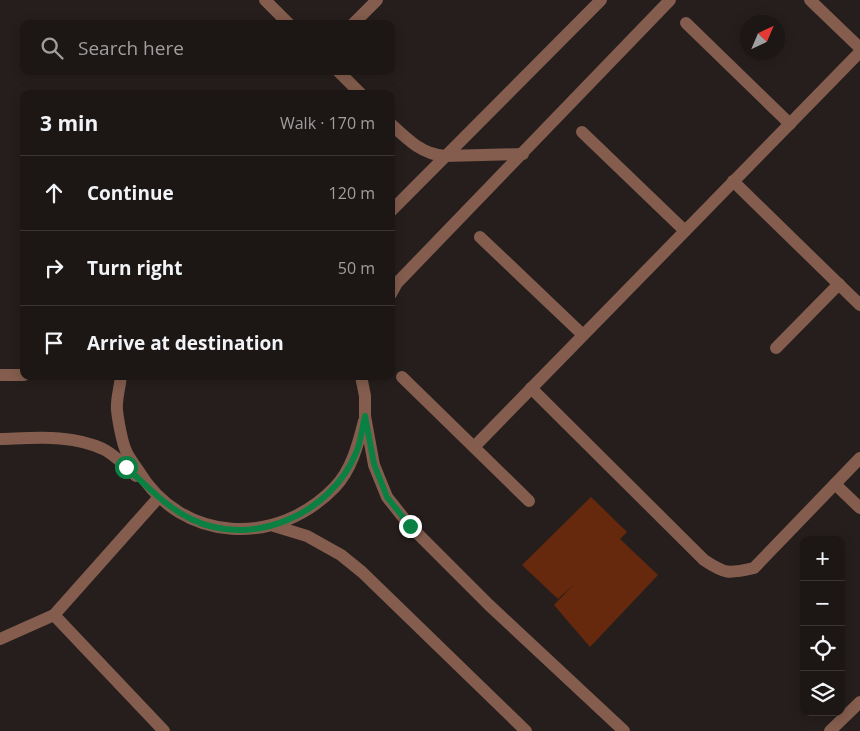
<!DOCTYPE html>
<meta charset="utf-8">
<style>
body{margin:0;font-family:"Open Sans",sans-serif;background:#251f1e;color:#f1f3f6}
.controls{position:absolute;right:15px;bottom:15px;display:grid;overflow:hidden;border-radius:10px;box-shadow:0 2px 12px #0003}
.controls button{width:45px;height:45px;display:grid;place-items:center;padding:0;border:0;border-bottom:1px solid #3a3534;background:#1c1615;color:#f1f3f6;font:25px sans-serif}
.compass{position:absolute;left:740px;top:15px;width:45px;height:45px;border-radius:50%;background:#1c1615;box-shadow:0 2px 12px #0003;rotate:44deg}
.stop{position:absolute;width:15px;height:15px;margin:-11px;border:4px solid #0b8043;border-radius:50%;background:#fff}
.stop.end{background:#0b8043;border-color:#fff;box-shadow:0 1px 5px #0008}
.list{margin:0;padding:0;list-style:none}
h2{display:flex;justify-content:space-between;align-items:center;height:65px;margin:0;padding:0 20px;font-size:21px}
h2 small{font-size:16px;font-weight:400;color:#a09fa0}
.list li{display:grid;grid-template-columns:32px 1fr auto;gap:15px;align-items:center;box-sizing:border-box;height:75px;padding:0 20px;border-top:1px solid #3a3534}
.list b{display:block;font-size:19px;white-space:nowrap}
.list em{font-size:16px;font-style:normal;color:#a09fa0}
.icon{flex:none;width:28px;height:28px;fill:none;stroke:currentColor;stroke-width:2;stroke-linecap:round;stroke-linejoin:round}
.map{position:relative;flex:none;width:860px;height:731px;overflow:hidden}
.search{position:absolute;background:#1c1615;box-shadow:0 2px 12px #0003;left:20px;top:20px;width:375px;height:55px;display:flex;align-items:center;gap:12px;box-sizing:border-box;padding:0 18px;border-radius:10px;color:#a09fa0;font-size:19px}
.panel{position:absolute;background:#1c1615;box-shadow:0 2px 12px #0003;left:20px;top:90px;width:375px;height:290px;border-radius:10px}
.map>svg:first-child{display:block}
.green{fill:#66290d}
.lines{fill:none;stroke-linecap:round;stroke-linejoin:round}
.minor{stroke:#845d4e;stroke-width:12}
.route{stroke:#0b8043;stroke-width:6}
</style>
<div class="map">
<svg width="860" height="731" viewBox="0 0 860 731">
<rect width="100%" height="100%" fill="#251e1c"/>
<path class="green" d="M591 497 627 532 620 539 658 575 590 647 554 605 574 584 558 599 522 565Z"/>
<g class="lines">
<g class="minor">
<path d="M265 0 289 24"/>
<path d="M810 0 860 48"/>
<path d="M686 23 790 124"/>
<path d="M353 24 377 0"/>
<path d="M338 71 361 94"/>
<path d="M391 124C408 140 422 154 445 156L523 154"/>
<path d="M582 132 685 231"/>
<path d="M733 181 860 305"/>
<path d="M391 211 601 0"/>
<path d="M480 237 583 335"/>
<path d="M391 294 397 283 670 0"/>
<path d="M776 348 839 284"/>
<path d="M0 375H24"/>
<path d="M121 376C120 387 116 399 117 410 118 420 122 442 126 451 129 458 134 464 138 470 182 544 278 547 335 487 352 469 358 444 364 421"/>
<path d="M361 376 365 396V416L374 465 387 497 410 526 489 605 624 731"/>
<path d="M402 377 529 501"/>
<path d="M531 388 704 560C725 574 728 574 754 568L860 458"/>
<path d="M0 439C35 438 71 434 103 449 115 455 127 467 136 476"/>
<path d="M474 447 860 52"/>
<path d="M835 484 860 508"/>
<path d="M274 526 307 536 341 555 362 572 526 731"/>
<path d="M54 615 164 731"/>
<path d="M0 639 54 615 159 497"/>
<path d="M830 731 860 702"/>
</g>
</g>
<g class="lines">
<path class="route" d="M126 467C147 486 166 507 191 519 252 549 331 514 356 453 361 442 362 428 365 416L374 464 387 497 410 526"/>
</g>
</svg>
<div class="controls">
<button>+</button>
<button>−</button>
<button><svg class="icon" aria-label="locate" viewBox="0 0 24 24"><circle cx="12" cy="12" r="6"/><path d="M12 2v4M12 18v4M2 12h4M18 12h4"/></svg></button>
<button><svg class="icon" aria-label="layers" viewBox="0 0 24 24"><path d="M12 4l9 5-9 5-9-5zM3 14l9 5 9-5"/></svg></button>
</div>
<svg class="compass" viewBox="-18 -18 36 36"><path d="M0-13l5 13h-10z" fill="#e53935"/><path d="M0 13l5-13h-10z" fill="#a09fa0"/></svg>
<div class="stop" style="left:126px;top:467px"></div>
<div class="stop end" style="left:410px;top:526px"></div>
<div class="search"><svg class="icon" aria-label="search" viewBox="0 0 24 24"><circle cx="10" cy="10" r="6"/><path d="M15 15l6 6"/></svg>Search here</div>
<section class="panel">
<h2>3 min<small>Walk · 170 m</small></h2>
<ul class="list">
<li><svg class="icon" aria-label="ahead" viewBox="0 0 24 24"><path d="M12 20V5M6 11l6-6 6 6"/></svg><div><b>Continue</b></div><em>120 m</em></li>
<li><svg class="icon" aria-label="right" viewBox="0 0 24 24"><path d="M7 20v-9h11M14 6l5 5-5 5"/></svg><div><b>Turn right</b></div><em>50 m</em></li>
<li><svg class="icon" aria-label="arrive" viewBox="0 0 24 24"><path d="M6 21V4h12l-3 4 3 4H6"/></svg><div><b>Arrive at destination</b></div></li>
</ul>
</section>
</div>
